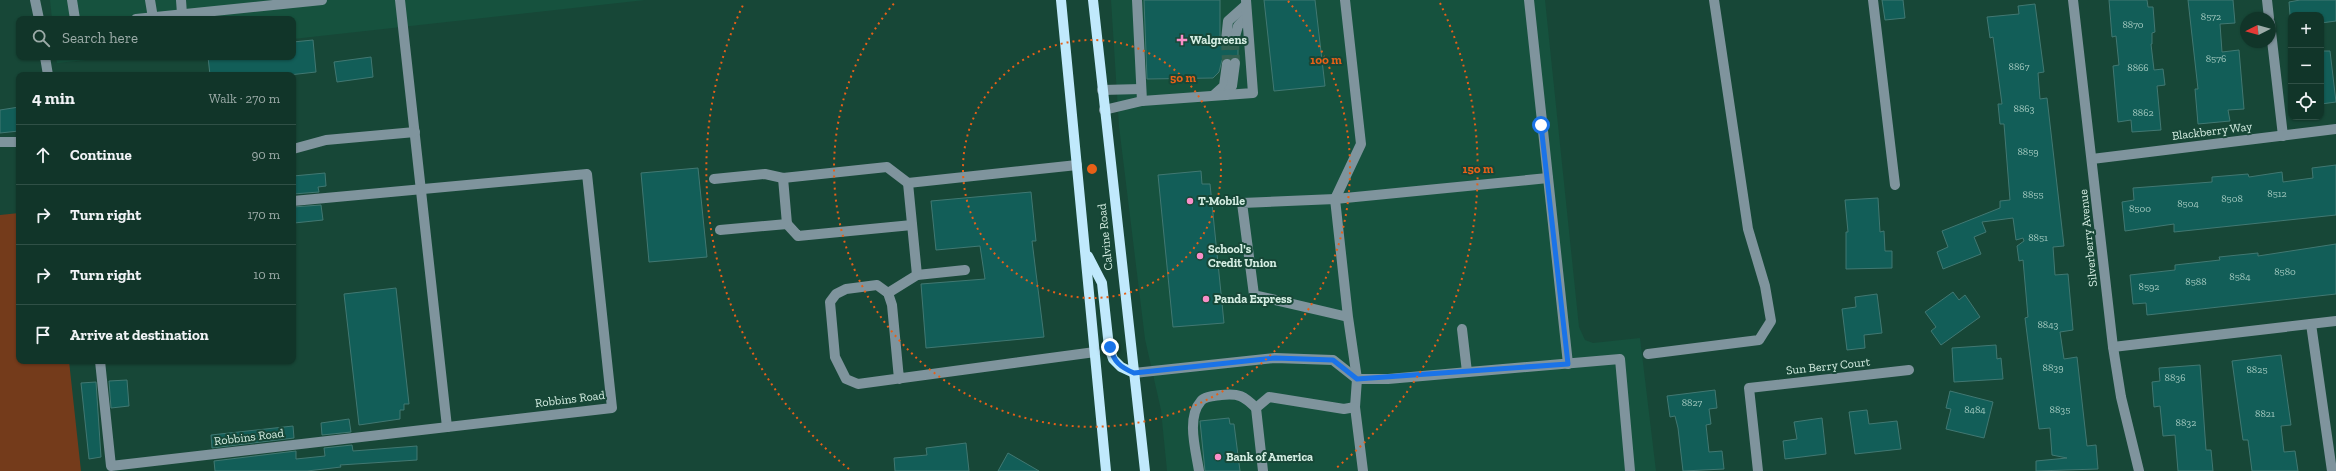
<!DOCTYPE html>
<meta charset="utf-8">
<style>
body{margin:0;font-family:"Zilla Slab",serif;background:#1a3d31;color:#f1f3f6}
.controls{position:absolute;right:12px;top:12px;display:grid;overflow:hidden;border-radius:8px;box-shadow:0 1px 3px #0004}
.controls button{width:36px;height:36px;display:grid;place-items:center;padding:0;border:0;border-bottom:1px solid #305046;background:#113529;color:#f1f3f6;font:20px sans-serif}
.compass{position:absolute;left:2240px;top:12px;width:36px;height:36px;border-radius:50%;background:#113529;box-shadow:0 1px 3px #0004;rotate:264deg}
.stop{position:absolute;width:12px;height:12px;margin:-9px;border:3px solid #1a73e8;border-radius:50%;background:#fff}
.stop.end{background:#1a73e8;border-color:#fff;box-shadow:0 1px 4px #0008}
.list{margin:0;padding:0;list-style:none}
h2{display:flex;justify-content:space-between;align-items:center;height:52px;margin:0;padding:0 16px;font-size:17px}
h2 small{font-size:13px;font-weight:400;color:#9caba8}
.list li{display:grid;grid-template-columns:26px 1fr auto;gap:12px;align-items:center;box-sizing:border-box;height:60px;padding:0 16px;border-top:1px solid #305046}
.list b{display:block;font-size:15px;white-space:nowrap}
.list em{font-size:13px;font-style:normal;color:#9caba8}
.icon{flex:none;width:22px;height:22px;fill:none;stroke:currentColor;stroke-width:2;stroke-linecap:round;stroke-linejoin:round}
.map{position:relative;flex:none;width:2336px;height:471px;overflow:hidden}
.search{position:absolute;background:#113529;box-shadow:0 1px 3px #0004;left:16px;top:16px;width:280px;height:44px;display:flex;align-items:center;gap:10px;box-sizing:border-box;padding:0 14px;border-radius:8px;color:#9caba8;font-size:15px}
.panel{position:absolute;background:#113529;box-shadow:0 1px 3px #0004;left:16px;top:72px;width:280px;height:292px;border-radius:8px}
.map>svg:first-child{display:block}
.built{fill:#16523e}
.green{fill:#743b1b}
.building{fill:#125e58;stroke:#417872}
.lines{fill:none;stroke-linecap:round;stroke-linejoin:round}
.minor-tunnel{stroke:#346051;stroke-width:10;stroke-dasharray:10 5;stroke-linecap:butt}
.minor{stroke:#7f949d;stroke-width:10}
.major{stroke:#c0e9fc;stroke-width:10}
.route{stroke:#1a73e8;stroke-width:5}
.ring{fill:none;stroke:#e76017;stroke-width:2;stroke-dasharray:2 4}
.poi-dot{fill:#f98fc9;stroke:#174737;stroke-width:1.5}
.labels{text-anchor:middle;stroke-width:4;stroke-linejoin:round;paint-order:stroke}
.number-label{font-size:10px;fill:#a4cac0}
.poi-label{font-size:12px;font-weight:bold;fill:#d5eee3;stroke:#174737;text-anchor:start}
.street-label{font-size:12px;fill:#d5eee3;stroke:#174737}
.centre{fill:#e76017;stroke:#174737;stroke-width:2}
.ring-label{font-size:12px;text-anchor:middle;font-weight:bold;fill:#e76017;stroke:#174737;stroke-width:4;stroke-linejoin:round;paint-order:stroke}
</style>
<div class="map">
<svg width="2336" height="471" viewBox="0 0 2336 471">
<rect width="100%" height="100%" fill="#174737"/>
<g class="built">
<path d="M50 0H645L293 39V19H52Z"/>
<path d="M1111 0H1545L1579 327 1585 340 1593 343 1640 338 1656 471H1167L1161 410 1145 339 1119 126Z"/>
<path d="M56 57H115L57 63Z"/>
</g>
<path class="green" d="M19 213V361H69L81 471H0V215Z"/>
<g class="building">
<path d="M1144 0H1220V42L1225 46 1238 45V58L1222 60 1219 72 1213 78 1147 79Z"/>
<path d="M1264 0H1315L1325 86 1274 91Z"/>
<path d="M1882 0H1903L1905 18 1885 20Z"/>
<path d="M2109 0H2147L2148 7H2153L2155 32 2152 33V44H2151L2154 70 2163 69 2165 85 2157 86 2161 130 2132 132 2131 120 2118 122 2113 66 2119 65 2116 36 2112 37Z"/>
<path d="M2188 0H2233L2235 23 2220 24 2222 52 2239 50 2244 109 2228 110 2230 121 2198 124 2195 89H2198Z"/>
<path d="M2300 0H2336V21L2321 23V15H2290L2289 2Z"/>
<path d="M2035 4 2044 72 2038 73 2040 99 2047 98 2064 246 2053 247 2055 275 2068 274 2073 330 2060 332 2064 359 2077 357 2087 446 2096 445 2098 469 2036 471V461L2067 458 2052 455 2050 428 2039 429 2025 318 2028 317 2023 260 2019 261 2017 246 2024 241 2023 238 2016 240 2013 218 1982 222 1986 232 1974 237 1981 254 1943 269 1937 252 1948 247 1942 231 2000 208V201L2010 200 2004 124H2000L1998 104H2002L1993 37 1990 38 1987 17 2019 14 2018 6Z"/>
<path d="M313 40 316 72 289 75H210L208 57H293V42Z"/>
<path d="M2321 51H2330L2336 102 2321 104Z"/>
<path d="M371 57 373 77 337 82 334 62Z"/>
<path d="M19 107V131L0 133V110Z"/>
<path d="M2336 165V215L2174 232V224L2125 231 2122 202 2134 200 2133 188 2212 182V177L2248 174 2249 177 2282 172 2283 182 2313 178 2312 168Z"/>
<path d="M698 168 707 257 649 262 641 173Z"/>
<path d="M1201 171 1202 184H1210L1224 323 1173 327 1158 175Z"/>
<path d="M325 173 326 186 318 187 319 192 293 194V176Z"/>
<path d="M1031 192 1036 241H1032L1044 337 926 348 921 284 985 279 980 246 936 250 931 201Z"/>
<path d="M1878 198 1880 232 1884 231 1885 251H1892V268L1846 269V232H1848L1845 200Z"/>
<path d="M321 205 323 220 294 223 293 207Z"/>
<path d="M2336 244V294L2147 315 2146 303 2133 304 2130 275 2175 270V265L2220 260 2219 257 2258 253V256Z"/>
<path d="M396 288 409 404H404V410H400V419L359 425 344 294Z"/>
<path d="M1953 292 1959 300 1965 295 1980 317 1941 345 1931 331 1936 327 1925 312Z"/>
<path d="M1877 294 1882 333 1864 335 1865 348 1847 350 1842 309 1856 307 1855 297Z"/>
<path d="M1996 345 1997 359 2001 358 2003 379 1954 382 1952 348Z"/>
<path d="M2281 355 2291 425 2281 426 2284 452 2295 451 2298 471H2252L2248 440H2243L2232 361Z"/>
<path d="M2200 365 2206 450H2211L2213 471H2178L2175 435 2163 436 2160 406 2154 407 2152 382 2160 381 2159 368Z"/>
<path d="M127 380 129 406 111 408 109 381Z"/>
<path d="M96 382 101 457 89 459 81 383Z"/>
<path d="M1715 390 1717 408 1709 409 1711 424 1706 425 1709 452 1722 451 1724 469 1683 471 1678 428 1675 416 1670 417 1667 396Z"/>
<path d="M1950 391 1993 402 1984 438 1946 429 1951 409 1946 408Z"/>
<path d="M1867 410 1869 424 1897 421 1901 449 1855 454 1849 412Z"/>
<path d="M1229 418 1230 424H1234L1240 471H1205L1200 421Z"/>
<path d="M1822 418 1826 454 1785 459 1783 441 1797 439 1794 422Z"/>
<path d="M349 419 351 432 322 435 321 423Z"/>
<path d="M293 426 294 438 212 448 211 435Z"/>
<path d="M966 443 969 471H895L894 458 927 455 926 448Z"/>
<path d="M352 445 353 451 417 446V460L340 465 341 467 307 471H215L214 461 296 451V459L325 456 324 448Z"/>
<path d="M1008 453 1039 471H998Z"/>
</g>
<g class="lines">
<g class="minor-tunnel">
<path d="M1226 40 1227 64"/>
<path d="M1234 40 1235 63"/>
</g>
<g class="minor">
<path d="M35 0 39 19"/>
<path d="M72 0 75 19"/>
<path d="M150 0 153 18"/>
<path d="M181 0 182 14"/>
<path d="M400 0 447 427"/>
<path d="M1137 0 1142 101"/>
<path d="M1529 0 1568 364"/>
<path d="M1873 0 1895 185"/>
<path d="M2073 0 2113 347 2121 397 2139 471"/>
<path d="M2267 0 2269 18"/>
<path d="M136 19 322 0"/>
<path d="M2270 23 2283 136"/>
<path d="M1226 40 1228 21 1246 5"/>
<path d="M1234 40 1238 26 1247 16"/>
<path d="M45 57 48 75"/>
<path d="M1102 90 1141 89"/>
<path d="M1214 95 1224 86 1227 64"/>
<path d="M1226 95 1232 86 1235 63"/>
<path d="M1104 110 1142 101 1253 93 1246 0"/>
<path d="M0 142H19"/>
<path d="M293 149 326 140 415 132"/>
<path d="M2092 159 2336 129"/>
<path d="M714 179 765 174 783 178 887 167 908 183"/>
<path d="M1335 199 1548 178"/>
<path d="M1335 199 1361 144 1345 0"/>
<path d="M787 224 798 236 912 225"/>
<path d="M720 230 787 224 783 178"/>
<path d="M917 275 965 270"/>
<path d="M888 293 917 275 908 183 1077 165"/>
<path d="M1348 317 1335 199 1242 203 1254 295 1348 317 1357 379 1355 407"/>
<path d="M2311 324 2332 471"/>
<path d="M1462 329 1467 372"/>
<path d="M2113 347 2336 321"/>
<path d="M1648 354 1759 340 1771 321 1765 286 1748 229 1714 0"/>
<path d="M100 361 111 466 612 408 587 174 293 201"/>
<path d="M1134 373 1275 358 1333 360 1357 379H1388L1620 359 1630 471"/>
<path d="M899 379 892 305 888 293 877 285 846 289 836 294 830 302 835 357 846 379 858 384 1095 352"/>
<path d="M1199 471C1196 451 1186 418 1201 401 1205 396 1215 396 1221 395 1239 393 1244 396 1256 408"/>
<path d="M1263 471 1256 408 1269 397 1344 409 1355 407 1363 471"/>
<path d="M1758 471 1749 388 1909 370"/>
</g>
<g class="major">
<path d="M1061 0 1106 471"/>
<path d="M1093 0 1145 471"/>
<path d="M1088 256 1102 283 1109 347 1113 359 1121 367 1134 373"/>
</g>
</g>
<g class="lines">
<path class="route" d="M1110 347C1114 362 1120 367 1134 373L1275 358 1333 360 1357 379 1568 364 1541 125"/>
</g>
<g class="ring">
<circle cx="1092" cy="169" r="129"/>
<path d="M1288 1A258 258 0 1 1 896 1"/>
<path d="M849 469A386 386 0 0 1 744 3M1440 3A386 386 0 0 1 1335 469"/>
</g>
<g class="poi-dot">
<path d="M1180 34h4v4h4v4h-4v4h-4v-4h-4v-4h4z"/>
<circle cx="1190" cy="201" r="4"/>
<circle cx="1200" cy="256" r="4"/>
<circle cx="1206" cy="299" r="4"/>
<circle cx="1218" cy="457" r="4"/>
</g>
<g class="labels">
<g class="number-label">
<text x="2211" y="20">8572</text>
<text x="2133" y="28">8870</text>
<text x="2216" y="62">8576</text>
<text x="2019" y="70">8867</text>
<text x="2138" y="71">8866</text>
<text x="2024" y="112">8863</text>
<text x="2143" y="116">8862</text>
<text x="2028" y="155">8859</text>
<text x="2277" y="197">8512</text>
<text x="2033" y="198">8855</text>
<text x="2232" y="202">8508</text>
<text x="2188" y="207">8504</text>
<text x="2140" y="212">8500</text>
<text x="2038" y="241">8851</text>
<text x="2285" y="275">8580</text>
<text x="2240" y="280">8584</text>
<text x="2196" y="285">8588</text>
<text x="2149" y="290">8592</text>
<text x="2048" y="328">8843</text>
<text x="2053" y="371">8839</text>
<text x="2257" y="373">8825</text>
<text x="2175" y="381">8836</text>
<text x="1692" y="406">8827</text>
<text x="1975" y="413">8484</text>
<text x="2060" y="413">8835</text>
<text x="2265" y="417">8821</text>
<text x="2186" y="426">8832</text>
</g>
<g class="poi-label">
<text x="1190" y="44">Walgreens</text>
<text x="1198" y="205">T-Mobile</text>
<text x="1208" y="253">School's<tspan x="1208" dy="14">Credit Union</tspan></text>
<text x="1214" y="303">Panda Express</text>
<text x="1226" y="461">Bank of America</text>
</g>
<g class="street-label">
<text transform="translate(2212 131) rotate(-7)" y="4">Blackberry Way</text>
<text transform="translate(1105 237) rotate(-96)" y="4">Calvine Road</text>
<text transform="translate(2088 238) rotate(-96)" y="4">Silverberry Avenue</text>
<text transform="translate(1828 366) rotate(-6)" y="4">Sun Berry Court</text>
<text transform="translate(570 399) rotate(-7)" y="4">Robbins Road</text>
<text transform="translate(249 437) rotate(-7)" y="4">Robbins Road</text>
</g>
</g>
<circle cx="1092" cy="169" r="6" class="centre"/>
<g class="ring-label">
<text x="1326" y="64">100 m</text>
<text x="1183" y="82">50 m</text>
<text x="1478" y="173">150 m</text>
</g>
</svg>
<div class="controls">
<button>+</button>
<button>−</button>
<button><svg class="icon" aria-label="locate" viewBox="0 0 24 24"><circle cx="12" cy="12" r="6"/><path d="M12 2v4M12 18v4M2 12h4M18 12h4"/></svg></button>
</div>
<svg class="compass" viewBox="-18 -18 36 36"><path d="M0-13l5 13h-10z" fill="#e53935"/><path d="M0 13l5-13h-10z" fill="#9caba8"/></svg>
<div class="stop" style="left:1541px;top:125px"></div>
<div class="stop end" style="left:1110px;top:347px"></div>
<div class="search"><svg class="icon" aria-label="search" viewBox="0 0 24 24"><circle cx="10" cy="10" r="6"/><path d="M15 15l6 6"/></svg>Search here</div>
<section class="panel">
<h2>4 min<small>Walk · 270 m</small></h2>
<ul class="list">
<li><svg class="icon" aria-label="ahead" viewBox="0 0 24 24"><path d="M12 20V5M6 11l6-6 6 6"/></svg><div><b>Continue</b></div><em>90 m</em></li>
<li><svg class="icon" aria-label="right" viewBox="0 0 24 24"><path d="M7 20v-9h11M14 6l5 5-5 5"/></svg><div><b>Turn right</b></div><em>170 m</em></li>
<li><svg class="icon" aria-label="right" viewBox="0 0 24 24"><path d="M7 20v-9h11M14 6l5 5-5 5"/></svg><div><b>Turn right</b></div><em>10 m</em></li>
<li><svg class="icon" aria-label="arrive" viewBox="0 0 24 24"><path d="M6 21V4h12l-3 4 3 4H6"/></svg><div><b>Arrive at destination</b></div></li>
</ul>
</section>
</div>
